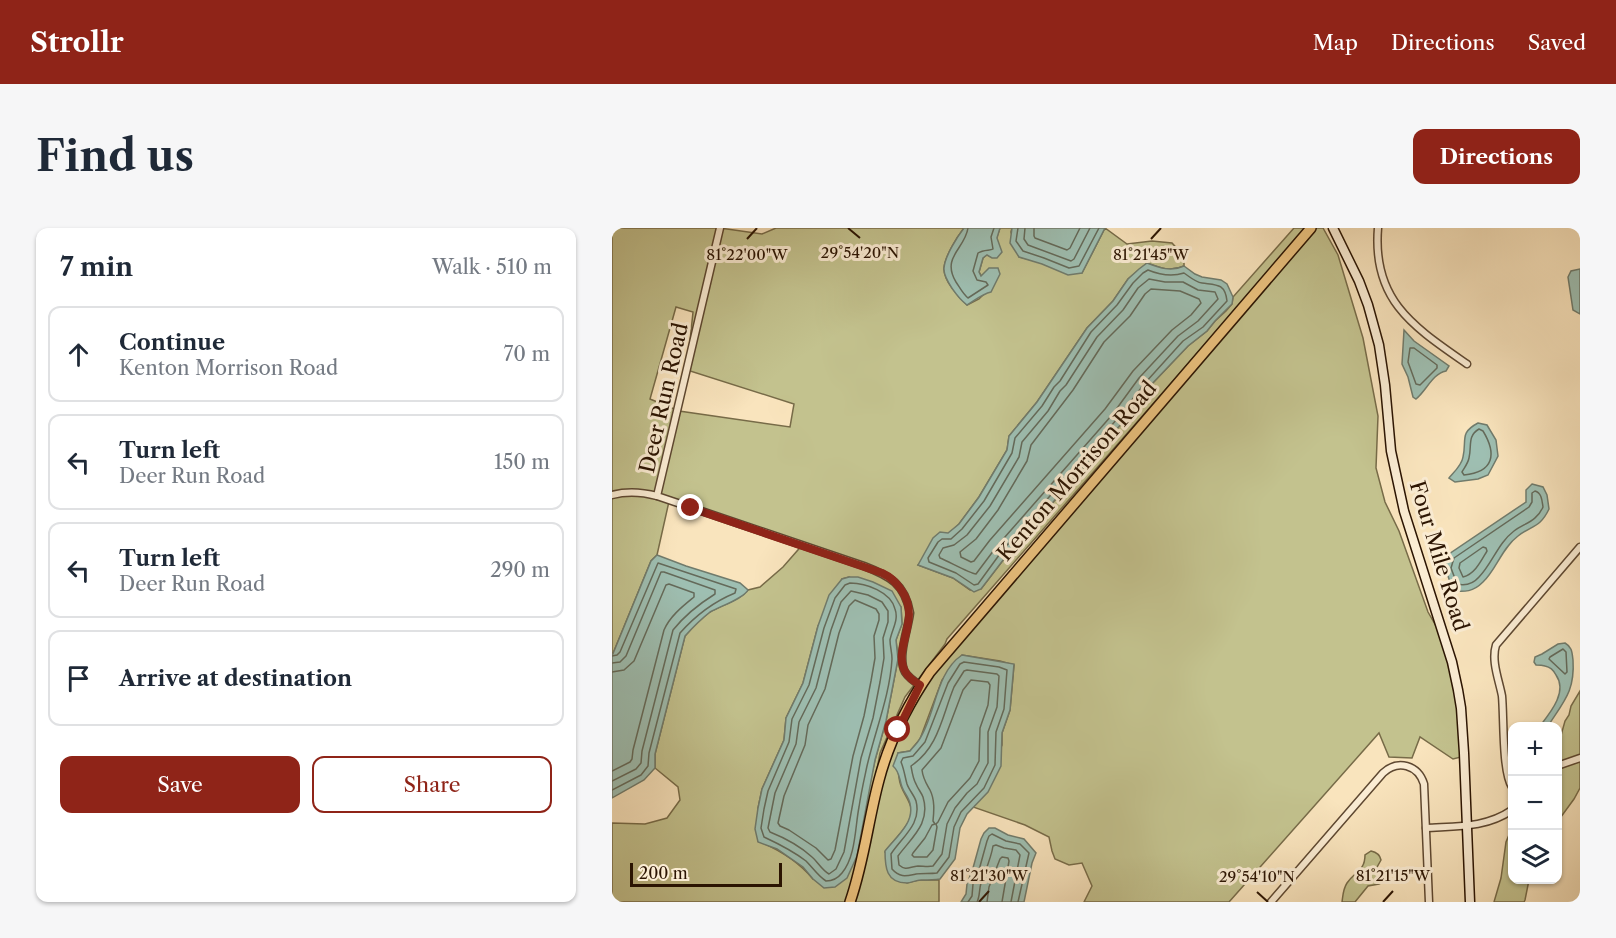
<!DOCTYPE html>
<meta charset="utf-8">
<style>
body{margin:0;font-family:"Libre Caslon Text",serif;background:#f6f6f7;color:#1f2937}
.controls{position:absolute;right:18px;bottom:18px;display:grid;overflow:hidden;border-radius:12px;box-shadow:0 2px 4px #0004}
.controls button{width:54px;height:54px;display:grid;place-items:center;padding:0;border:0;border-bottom:2px solid #e0e1e3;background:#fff;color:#1f2937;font:30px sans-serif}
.scale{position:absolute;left:18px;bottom:15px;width:152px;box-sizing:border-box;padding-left:6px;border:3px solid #2b1402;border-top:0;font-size:16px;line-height:21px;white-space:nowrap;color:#2b1402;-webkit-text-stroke:4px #fbedd4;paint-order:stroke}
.stop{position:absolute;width:18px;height:18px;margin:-14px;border:4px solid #8f2418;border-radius:50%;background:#fff}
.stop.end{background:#8f2418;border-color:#fff;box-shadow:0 2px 6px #0008}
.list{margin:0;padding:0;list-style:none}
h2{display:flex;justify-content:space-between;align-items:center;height:78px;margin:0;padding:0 24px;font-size:26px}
h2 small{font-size:20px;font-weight:400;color:#747a83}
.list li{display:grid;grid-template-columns:39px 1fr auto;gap:18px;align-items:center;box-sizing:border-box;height:96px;margin:0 12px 12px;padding:0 12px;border:2px solid #e0e1e3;border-radius:12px}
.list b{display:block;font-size:22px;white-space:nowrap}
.list p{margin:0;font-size:20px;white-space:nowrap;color:#747a83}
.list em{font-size:20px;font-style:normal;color:#747a83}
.actions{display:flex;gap:12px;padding:18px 24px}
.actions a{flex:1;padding:14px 0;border:2px solid #8f2418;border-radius:12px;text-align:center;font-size:21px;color:#8f2418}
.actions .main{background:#8f2418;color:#fff}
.icon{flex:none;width:33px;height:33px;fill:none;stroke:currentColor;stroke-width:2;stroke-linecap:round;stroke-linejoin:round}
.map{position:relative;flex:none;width:968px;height:674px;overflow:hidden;border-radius:12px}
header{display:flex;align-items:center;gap:36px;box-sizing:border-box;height:84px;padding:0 30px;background:#8f2418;color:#fff}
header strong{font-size:28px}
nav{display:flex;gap:33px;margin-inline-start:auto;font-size:21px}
.intro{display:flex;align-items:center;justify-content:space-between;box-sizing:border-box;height:144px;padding:0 36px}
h1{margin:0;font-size:42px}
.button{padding:15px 27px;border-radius:12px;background:#8f2418;color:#fff;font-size:21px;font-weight:700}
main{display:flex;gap:36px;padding:0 36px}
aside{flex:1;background:#fff;border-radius:12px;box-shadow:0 2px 4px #0004}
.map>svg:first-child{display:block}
.green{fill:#c3c28e;stroke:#776b48;stroke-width:1.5;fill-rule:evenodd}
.water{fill:#9ebfb2;stroke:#707b6c;stroke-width:1.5}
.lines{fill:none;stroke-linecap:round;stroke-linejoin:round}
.shore{stroke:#646a5a;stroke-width:1.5}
.minor-casing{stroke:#5e4831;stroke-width:9}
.secondary-casing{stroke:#2b1402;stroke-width:11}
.primary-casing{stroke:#2b1402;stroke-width:12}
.minor{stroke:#fbedd4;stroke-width:6}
.secondary{stroke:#fbedd4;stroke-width:8}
.primary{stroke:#ecc27e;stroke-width:9}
.route{stroke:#8f2418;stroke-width:8}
.ticks{fill:none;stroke:#2b1402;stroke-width:2}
.labels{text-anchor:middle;stroke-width:6;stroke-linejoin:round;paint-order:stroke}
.street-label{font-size:21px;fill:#2b1402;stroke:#fbedd4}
.ticks-label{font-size:15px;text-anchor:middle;fill:#2b1402;stroke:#fbedd4;stroke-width:6;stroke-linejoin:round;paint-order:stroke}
</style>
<header>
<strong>Strollr</strong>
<nav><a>Map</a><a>Directions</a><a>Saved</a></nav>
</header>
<div class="intro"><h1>Find us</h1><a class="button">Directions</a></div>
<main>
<aside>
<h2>7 min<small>Walk · 510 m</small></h2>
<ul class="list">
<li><svg class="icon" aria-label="ahead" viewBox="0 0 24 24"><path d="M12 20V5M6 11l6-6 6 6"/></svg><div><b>Continue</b><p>Kenton Morrison Road</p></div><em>70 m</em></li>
<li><svg class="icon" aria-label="left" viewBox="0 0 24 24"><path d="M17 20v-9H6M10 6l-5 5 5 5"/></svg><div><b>Turn left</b><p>Deer Run Road</p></div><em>150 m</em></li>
<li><svg class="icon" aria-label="left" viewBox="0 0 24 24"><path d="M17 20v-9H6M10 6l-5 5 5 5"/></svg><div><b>Turn left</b><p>Deer Run Road</p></div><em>290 m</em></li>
<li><svg class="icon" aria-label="arrive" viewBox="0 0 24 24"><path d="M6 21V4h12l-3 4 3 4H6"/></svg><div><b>Arrive at destination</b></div></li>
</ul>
<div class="actions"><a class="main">Save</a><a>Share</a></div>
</aside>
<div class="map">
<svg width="968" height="674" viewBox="0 0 968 674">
<rect width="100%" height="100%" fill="#f9e4bd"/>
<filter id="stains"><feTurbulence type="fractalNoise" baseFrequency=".00333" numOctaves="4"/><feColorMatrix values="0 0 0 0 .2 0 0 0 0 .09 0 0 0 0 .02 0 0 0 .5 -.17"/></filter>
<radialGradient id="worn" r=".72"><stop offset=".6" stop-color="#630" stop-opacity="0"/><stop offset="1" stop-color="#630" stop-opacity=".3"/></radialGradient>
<g class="green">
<path d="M0 0H108L150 6 164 0H352C345 9 333 28 332 40 331 52 347 70 355 77L367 71 373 65 370 49 367 44 371 30C380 23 385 10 388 0H400L399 4 407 29 470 45 493 0 515 16 540 13 560 15 572 28V38C559 44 548 40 535 35L516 51 501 73 475 100 425 174 397 208 395 222 367 269 347 296 306 337 341 350 358 362 369 361 395 327 510 195 537 159 576 118 595 103 603 93 614 83 620 76 621 69 682 0H695L335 411 333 416 293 469 268 525 249 628 236 674H0V595L33 596 55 590 68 572 66 559 43 540V526L73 408C81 399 89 391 98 384 108 378 130 371 136 362L148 359 171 339 192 315 58 269 45 327 39 333 0 428ZM64 79 81 84 75 142 182 176 178 199 67 183 38 171ZM237 349 289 379 290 396 284 412 286 431 281 457 274 493 263 532 253 578 201 651C186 633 168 622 146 613V580L150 561 172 512 174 490 191 455 206 398 230 351Z"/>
<path d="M702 0H711L726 27 751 110 766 188 764 240 773 274 787 303 816 384 828 405 838 435 846 481 849 529 841 531 808 509 800 530 777 529 767 505 617 674H472L480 658 470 635 457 637 443 631 440 623 437 609 413 597 361 579 364 575 390 517V505L398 482 402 437 388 433 350 427 330 452 308 511 298 523 286 525C286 536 285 547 289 558 294 571 304 579 297 593 291 604 280 614 273 624L295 655 306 652H327V674H241C253 624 262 571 280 523 290 496 305 470 320 445Z"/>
<path d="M968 463V527L946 535V518L953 493 957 487 959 478Z"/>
<path d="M968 533V560L962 571 946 593V541Z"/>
<path d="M900 600V652H917L913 672 912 674H882L889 650 894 614Z"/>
<path d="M759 623C764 624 768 627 769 632L764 641H774L776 647 775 652 767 656 756 658 743 674H730C731 667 731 661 735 655 743 643 753 643 753 627Z"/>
</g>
<g class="water">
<path d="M352 0H388L385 10 390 24 385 30H380L375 27 371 30 367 44 369 48 377 40H386L388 46 379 64C370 66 362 73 355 77 347 71 331 51 332 40 333 28 345 9 352 0Z"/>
<path d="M400 0H493L470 45 456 47 430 36 407 29 398 15Z"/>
<path d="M535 35C548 40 559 44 572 38L583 46 590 49 609 52 615 56 621 69 620 76 603 93 595 103 576 118 537 159 510 195 395 327 369 361 362 364 341 350 306 337 321 310 328 304 336 305 347 296 367 269 395 222 397 208 425 174 475 100 501 73 516 51 527 41Z"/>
<path d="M968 41V86L961 82 956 49 959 43Z"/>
<path d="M792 102 802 113 837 138 834 143C820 146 815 162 804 171L801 169 796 149 790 136Z"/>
<path d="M866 195 875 197 884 212 886 228 876 247 866 251 843 254 837 250C842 244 850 237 851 229 855 212 847 205 866 195Z"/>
<path d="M920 256 931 259 935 267 937 281C928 300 920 297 906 308 890 320 884 342 871 354 861 364 853 364 841 363L833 339 837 326 914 274V262Z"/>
<path d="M45 327 74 338 128 355 136 362C131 371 108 378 98 384 89 391 81 399 73 408L43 526V540L32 552 0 570V428L39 333Z"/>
<path d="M237 349H246L261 354 280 363 289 379 290 396 284 412 286 431 281 457 274 493 263 532 245 628 235 650 223 659 212 660 201 651 191 639 165 621 146 614 143 601 146 580 150 561 172 512 174 490 191 455 206 398 217 367 230 351Z"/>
<path d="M953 415C960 419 960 424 961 432 963 463 952 473 936 498H928C938 485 956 464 944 447 942 443 938 439 933 438 930 437 927 437 924 437L922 434 923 429 930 426 946 416Z"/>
<path d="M350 427 402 436 398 482 390 505 389 538 376 564 355 586 348 600 343 631 328 651C322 652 315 652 309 652 304 652 299 655 295 655 274 655 273 639 273 623 283 610 303 595 298 576 297 569 292 565 290 559 287 551 288 544 281 538L286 525 298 523C301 519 305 516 307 512 324 487 323 445 350 427Z"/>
<path d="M377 600H383L396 607 412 611 424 625 420 635 412 674H349L354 666 355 656 361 640 369 611 372 605Z"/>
</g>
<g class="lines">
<g class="shore">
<path d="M356 0C353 21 329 29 344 54 348 60 351 66 356 70L376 57 374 54 365 52 361 43 366 25C372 21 378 23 381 21L379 9 382 0"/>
<path d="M406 0 404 13 411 23 432 30 457 40 467 38 487 0"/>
<path d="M413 0 412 11 416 17 459 33 462 31 478 0"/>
<path d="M422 0V8L423 10 455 22 458 20 468 0"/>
<path d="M536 42C548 47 560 49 572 45 578 49 583 54 590 55 604 57 613 55 615 73L591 99 571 113 533 155 505 191 390 323 366 356 362 357 344 345 317 334 316 330 326 314 330 311H339L350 301 372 273 400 225 403 210 430 178 442 159 448 153 479 104 505 77 521 55 531 45Z"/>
<path d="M537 51 553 54H571L586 62 603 64 606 71 586 93 566 108 527 150 500 187 385 318 364 346C357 345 336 333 328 330L327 327 331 320 342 317 355 307 378 278 407 229 410 214 436 183 448 163 454 157 485 109 511 82 526 60Z"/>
<path d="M539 61 568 63 587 71 589 75 579 87 560 102 521 143 493 181 378 312 362 333 359 334 349 329 348 324 364 311 386 282 415 233 419 217 461 162 492 114 518 88 533 66Z"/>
<path d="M798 120H802L825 137V140L808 157 804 156 796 134Z"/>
<path d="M867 201 871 203C885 226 882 244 852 247L850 244C853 239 856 235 857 230 860 218 855 208 867 201Z"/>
<path d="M923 263C930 265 930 273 931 279 925 293 913 295 902 303 886 315 880 336 867 349 861 356 854 358 845 356L839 340 842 330 917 279 920 274V265Z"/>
<path d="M871 319 874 320 875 323C869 333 863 346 851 349L847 340 848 335Z"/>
<path d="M238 355C254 355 279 364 283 381 287 392 280 401 278 412 278 418 280 424 280 431 278 467 263 503 255 538 252 552 249 565 247 579 243 599 244 628 230 645 226 650 220 653 214 653 206 648 201 640 194 633 181 623 167 616 152 609L149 600 152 581 156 563 177 514 180 491 197 457 212 400 223 370 233 357Z"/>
<path d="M239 363 256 367 270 374 276 383V394L271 410 272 430 268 454 261 490 249 530 232 624 224 641 217 646C209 641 206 634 200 629 188 618 173 610 158 604L156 600 163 565 184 516 187 494 204 460 219 402 229 374Z"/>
<path d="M243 372 264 381 267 386V392L262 408 263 430 259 453 252 488 241 528 223 622 219 631 216 632 204 620 177 602 168 598 166 595 172 568 193 517 196 497 213 461 227 405 237 378Z"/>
<path d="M951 421 954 424 955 444 953 446 937 431 938 429Z"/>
<path d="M0 428 5 427 8 424 46 335 124 361 123 365C101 374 84 387 68 405L37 525 36 538 29 547 0 562"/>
<path d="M352 434 387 439 395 442 392 481 384 504 383 537 372 560 349 584 342 599 337 629 325 645C318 646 311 645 304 646 294 648 288 650 280 641L279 626C290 609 310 596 304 573 302 567 297 562 295 556 293 549 292 541 289 534L291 530 301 528 313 514 336 455 348 436Z"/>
<path d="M0 435 8 434 14 428 49 344H52L103 362V366C87 376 73 387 61 402L30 523 29 535 24 541 0 553"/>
<path d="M355 442 385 446 387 448 385 479 376 504V535L365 556 355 565 343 580 335 596 330 626 321 638C316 639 311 638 306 638 297 639 294 643 287 637L286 628C300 609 319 595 311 569 309 564 306 561 304 556 301 551 300 544 299 538 327 519 330 488 342 459 345 454 349 448 352 443Z"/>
<path d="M0 444 12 442 22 433 54 357 57 356 82 365V369C71 378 58 388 52 402L21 522 20 531 18 534 0 543"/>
<path d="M359 452 376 454 378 457 376 477 368 500 367 533 358 550 336 574 326 594 324 596 325 599 321 622 315 629H302L300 627 301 625 313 610 320 597 323 596 321 593C322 583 323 572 318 562 314 555 311 551 310 542L329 520 351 462Z"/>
<path d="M356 674 360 668 361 656 367 642 375 613 377 608 380 606 394 613 408 616 417 625 406 674"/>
<path d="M365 674C368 668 367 662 369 655 373 643 379 631 381 618L384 617 392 620 404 622 408 627 399 674"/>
<path d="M375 674 377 659 388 631 390 629 396 630 397 633 390 674"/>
</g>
<g class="minor-casing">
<g id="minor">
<path d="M108 0 45 268 252 338C278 348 293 356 298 385 296 402 285 429 293 444 297 450 303 454 308 457"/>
<path d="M766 0C760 73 802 99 855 136"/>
<path d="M0 267C15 263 30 264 45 268"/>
<path d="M945 538 968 530"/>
<path d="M900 559C890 544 892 489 890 468 887 452 879 433 884 417L968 319"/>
<path d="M814 600C845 598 874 600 900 582"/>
<path d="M659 674 771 545C786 531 806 537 812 556L817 674"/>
</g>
</g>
<g class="secondary-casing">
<path id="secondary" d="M721 0 747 53 756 77 767 117 773 157 779 223 792 283 840 434 846 462 849 480 852 525 858 674"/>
</g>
<g class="primary-casing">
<path id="primary" d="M238 674C252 634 256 593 267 552 277 514 296 476 318 444L699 0"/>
</g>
<use href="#minor" class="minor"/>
<use href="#secondary" class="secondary"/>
<use href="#primary" class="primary"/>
</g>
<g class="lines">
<path class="route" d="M79 280 270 345C279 349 285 355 290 363 310 393 279 421 294 445 297 450 303 454 308 457L286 502"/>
</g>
<path class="ticks" d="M236 0 248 10M135 11 145 0M539 11 549 0M645 664 656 674M367 674 377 663M771 674 781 663"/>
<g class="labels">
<g class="street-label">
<text transform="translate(52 170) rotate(-77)" y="7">Deer Run Road</text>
<text transform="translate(465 243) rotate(-49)" y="7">Kenton Morrison Road</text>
<text transform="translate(827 328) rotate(73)" y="7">Four Mile Road</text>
</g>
</g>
<g class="ticks-label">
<text x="248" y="30">29°54'20"N</text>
<text x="135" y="32">81°22'00"W</text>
<text x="539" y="32">81°21'45"W</text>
<text x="377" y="653">81°21'30"W</text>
<text x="781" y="653">81°21'15"W</text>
<text x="645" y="654">29°54'10"N</text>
</g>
<rect width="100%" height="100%" filter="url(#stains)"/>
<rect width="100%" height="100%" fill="url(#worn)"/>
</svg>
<div class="controls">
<button>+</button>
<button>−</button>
<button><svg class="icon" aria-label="layers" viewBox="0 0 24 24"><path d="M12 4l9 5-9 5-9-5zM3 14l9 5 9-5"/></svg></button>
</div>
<div class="scale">200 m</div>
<div class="stop" style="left:286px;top:502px"></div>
<div class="stop end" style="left:79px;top:280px"></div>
</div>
</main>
